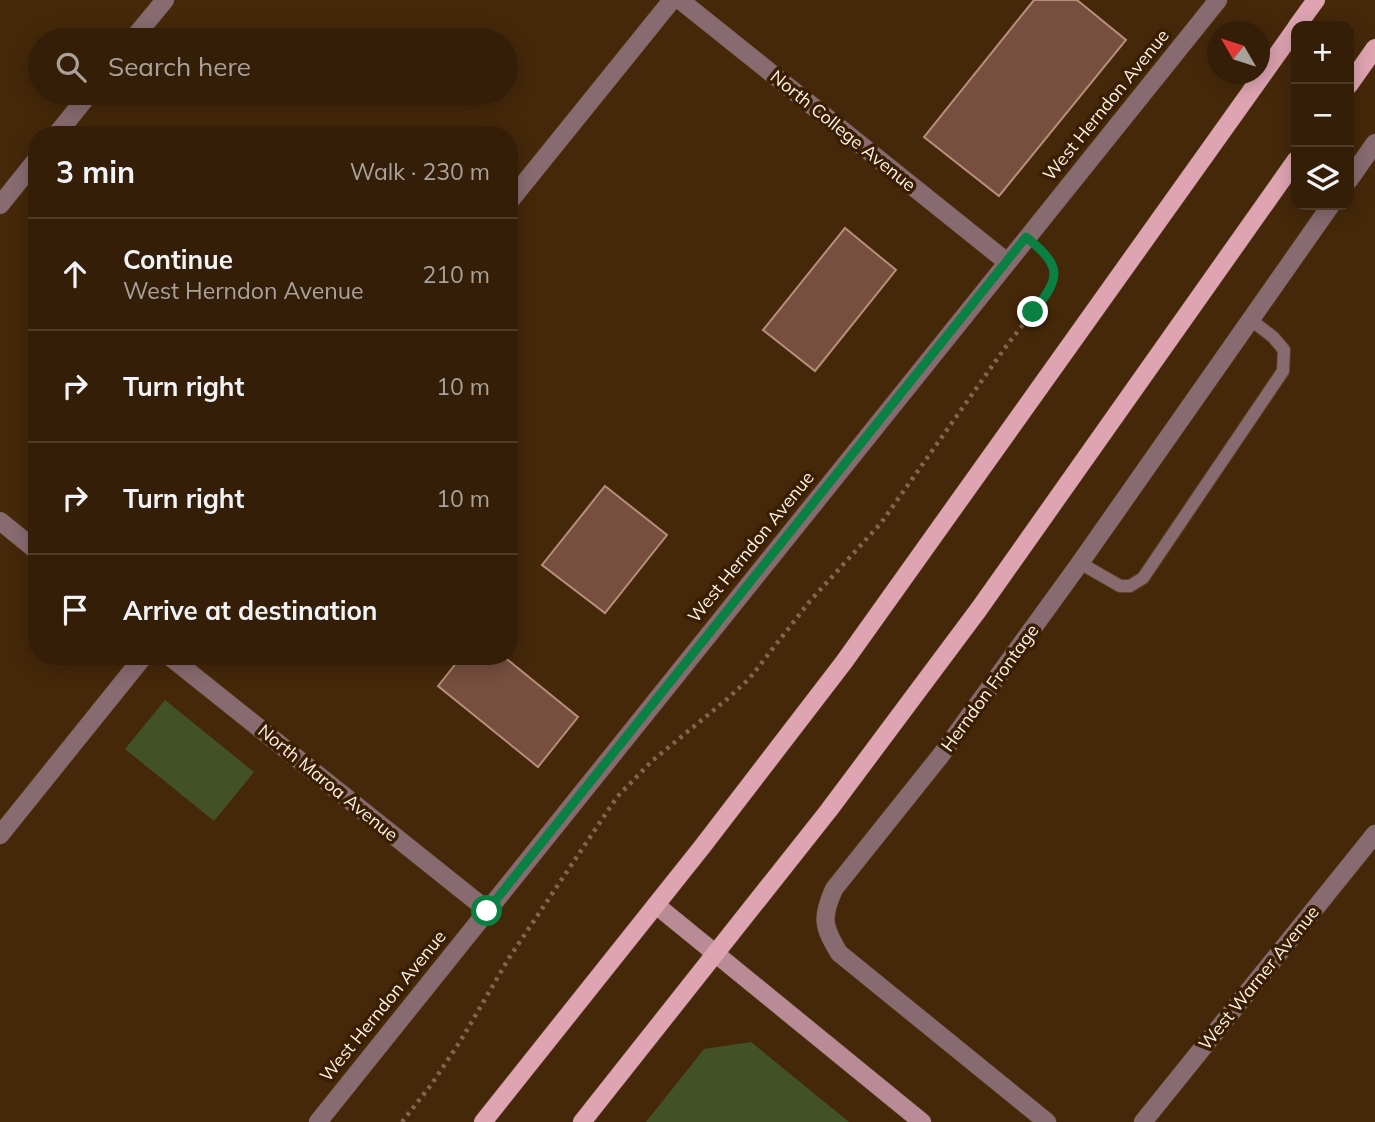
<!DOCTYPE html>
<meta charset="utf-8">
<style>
body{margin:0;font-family:Mulish,sans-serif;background:#3f2b16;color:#f1f3f6}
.controls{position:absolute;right:21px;top:21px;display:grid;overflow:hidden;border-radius:14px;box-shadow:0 4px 18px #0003}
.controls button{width:63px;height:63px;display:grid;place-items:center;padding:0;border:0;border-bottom:2px solid #4e3c29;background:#341e08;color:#f1f3f6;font:35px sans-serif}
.compass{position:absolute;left:1207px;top:21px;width:63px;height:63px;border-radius:50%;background:#341e08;box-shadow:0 4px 18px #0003;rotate:309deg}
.stop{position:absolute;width:21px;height:21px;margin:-16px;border:5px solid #0b8043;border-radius:50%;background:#fff}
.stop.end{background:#0b8043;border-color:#fff;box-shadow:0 2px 7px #0008}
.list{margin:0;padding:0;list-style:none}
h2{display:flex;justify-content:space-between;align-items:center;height:91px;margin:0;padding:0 28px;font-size:30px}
h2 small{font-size:23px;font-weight:400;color:#a9a29c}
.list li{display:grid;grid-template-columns:46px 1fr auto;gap:21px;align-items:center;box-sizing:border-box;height:112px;padding:0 28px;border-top:2px solid #4e3c29}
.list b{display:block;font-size:26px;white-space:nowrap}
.list p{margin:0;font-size:23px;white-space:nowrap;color:#a9a29c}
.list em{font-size:23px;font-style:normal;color:#a9a29c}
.icon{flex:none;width:38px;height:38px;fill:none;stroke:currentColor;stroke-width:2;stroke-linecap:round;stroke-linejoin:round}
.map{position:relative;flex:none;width:1375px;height:1122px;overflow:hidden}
.search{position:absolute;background:#341e08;box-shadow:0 4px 18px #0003;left:28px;top:28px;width:490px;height:77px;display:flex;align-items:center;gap:18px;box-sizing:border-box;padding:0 24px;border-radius:38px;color:#a9a29c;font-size:26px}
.panel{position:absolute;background:#341e08;box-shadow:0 4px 18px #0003;left:28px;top:126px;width:490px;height:539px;border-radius:28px}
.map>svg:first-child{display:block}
.green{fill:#435126}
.building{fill:#764f3e;stroke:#b98d7b;stroke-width:2}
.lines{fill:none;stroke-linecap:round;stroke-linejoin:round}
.lane-casing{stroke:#5f4429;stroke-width:14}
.street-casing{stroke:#5f4429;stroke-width:19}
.secondary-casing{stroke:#5f4429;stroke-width:19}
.primary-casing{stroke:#5f4429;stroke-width:19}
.path{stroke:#7f674f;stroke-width:4.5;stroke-dasharray:3.5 5;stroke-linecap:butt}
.lane{stroke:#886b71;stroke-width:12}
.street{stroke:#886b71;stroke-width:18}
.secondary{stroke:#b98b96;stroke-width:18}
.primary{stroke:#dfa4b2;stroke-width:18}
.route{stroke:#0b8043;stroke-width:9}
.labels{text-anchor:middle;stroke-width:7;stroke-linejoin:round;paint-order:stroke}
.street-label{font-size:18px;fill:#fef2e8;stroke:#3a1e01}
</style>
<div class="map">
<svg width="1375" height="1122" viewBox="0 0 1375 1122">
<rect width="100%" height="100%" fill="#45280a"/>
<g class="green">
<path d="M165 700 254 772 214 821 125 749Z"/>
<path d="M751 1042 849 1122H646L704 1049Z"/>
</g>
<g class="building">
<path d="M1034 0H1077L1126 40 999 196 924 137Z"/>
<path d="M845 228 896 270 815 371 763 330Z"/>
<path d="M605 486 667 535 605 613 542 565Z"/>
<path d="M462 656H503L578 717 538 767 438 686Z"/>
</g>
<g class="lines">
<g class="lane-casing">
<path id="lane" d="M1080 563 1120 586H1130L1143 578 1283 371 1284 350 1273 337 1251 320"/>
</g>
<g class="street-casing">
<g id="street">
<path d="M680 0 1007 262"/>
<path d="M132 40 165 0"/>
<path d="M56 135 90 93"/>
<path d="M1349 180 1375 143"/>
<path d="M509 202 672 0"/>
<path d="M0 205 37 159"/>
<path d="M0 521 37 551"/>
<path d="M169 656 487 910"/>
<path d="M0 835 144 656"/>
<path d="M318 1122 1218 0"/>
<path d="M1047 1122 839 953C823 926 821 918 834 889L941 755 1080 563 1331 205"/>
<path d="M1143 1122 1375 834"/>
</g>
</g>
<g class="secondary-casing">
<path id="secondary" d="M656 905 922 1122"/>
</g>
<g class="primary-casing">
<g id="primary">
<path d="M1297 26 1316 0"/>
<path d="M1349 85 1375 48"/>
<path d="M483 1122 702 847 844 662 1296 28"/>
<path d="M582 1122 829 810 979 609 1296 160"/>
</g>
</g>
<path class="path" d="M402 1122 431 1085 461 1040 509 958 617 797 652 761 726 700 749 679 810 601 881 523 1007 345 1052 288 1055 270 1044 252"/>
<use href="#lane" class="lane"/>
<use href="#street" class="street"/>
<use href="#secondary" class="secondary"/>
<use href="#primary" class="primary"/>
</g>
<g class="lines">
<path class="route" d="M487 911 1026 237C1063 267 1061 277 1033 312"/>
</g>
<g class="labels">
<g class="street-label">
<text transform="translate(1106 105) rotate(-51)" y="6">West Herndon Avenue</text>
<text transform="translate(843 131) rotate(39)" y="6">North College Avenue</text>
<text transform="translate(751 547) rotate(-51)" y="6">West Herndon Avenue</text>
<text transform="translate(990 688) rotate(-54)" y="6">Herndon Frontage</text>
<text transform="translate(328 783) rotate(39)" y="6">North Maroa Avenue</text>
<text transform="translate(1259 978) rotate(-51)" y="6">West Warner Avenue</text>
<text transform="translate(383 1006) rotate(-51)" y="6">West Herndon Avenue</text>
</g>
</g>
</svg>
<div class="controls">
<button>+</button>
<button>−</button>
<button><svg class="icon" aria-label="layers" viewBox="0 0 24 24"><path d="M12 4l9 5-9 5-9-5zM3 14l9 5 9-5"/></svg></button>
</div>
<svg class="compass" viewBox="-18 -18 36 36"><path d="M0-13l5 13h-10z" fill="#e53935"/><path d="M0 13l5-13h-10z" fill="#a9a29c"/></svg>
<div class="stop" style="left:487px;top:911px"></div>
<div class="stop end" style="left:1033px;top:312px"></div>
<div class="search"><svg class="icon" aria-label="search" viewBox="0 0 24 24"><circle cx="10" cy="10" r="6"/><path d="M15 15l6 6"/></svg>Search here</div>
<section class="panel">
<h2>3 min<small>Walk · 230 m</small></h2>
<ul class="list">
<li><svg class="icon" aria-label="ahead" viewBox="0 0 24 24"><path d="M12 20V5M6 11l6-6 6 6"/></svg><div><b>Continue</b><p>West Herndon Avenue</p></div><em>210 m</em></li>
<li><svg class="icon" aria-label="right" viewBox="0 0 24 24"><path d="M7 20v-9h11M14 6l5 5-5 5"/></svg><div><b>Turn right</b></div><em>10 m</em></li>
<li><svg class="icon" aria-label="right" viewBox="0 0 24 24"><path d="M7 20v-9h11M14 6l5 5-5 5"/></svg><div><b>Turn right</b></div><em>10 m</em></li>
<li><svg class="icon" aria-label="arrive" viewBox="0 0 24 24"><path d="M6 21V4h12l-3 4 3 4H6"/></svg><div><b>Arrive at destination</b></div></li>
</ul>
</section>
</div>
